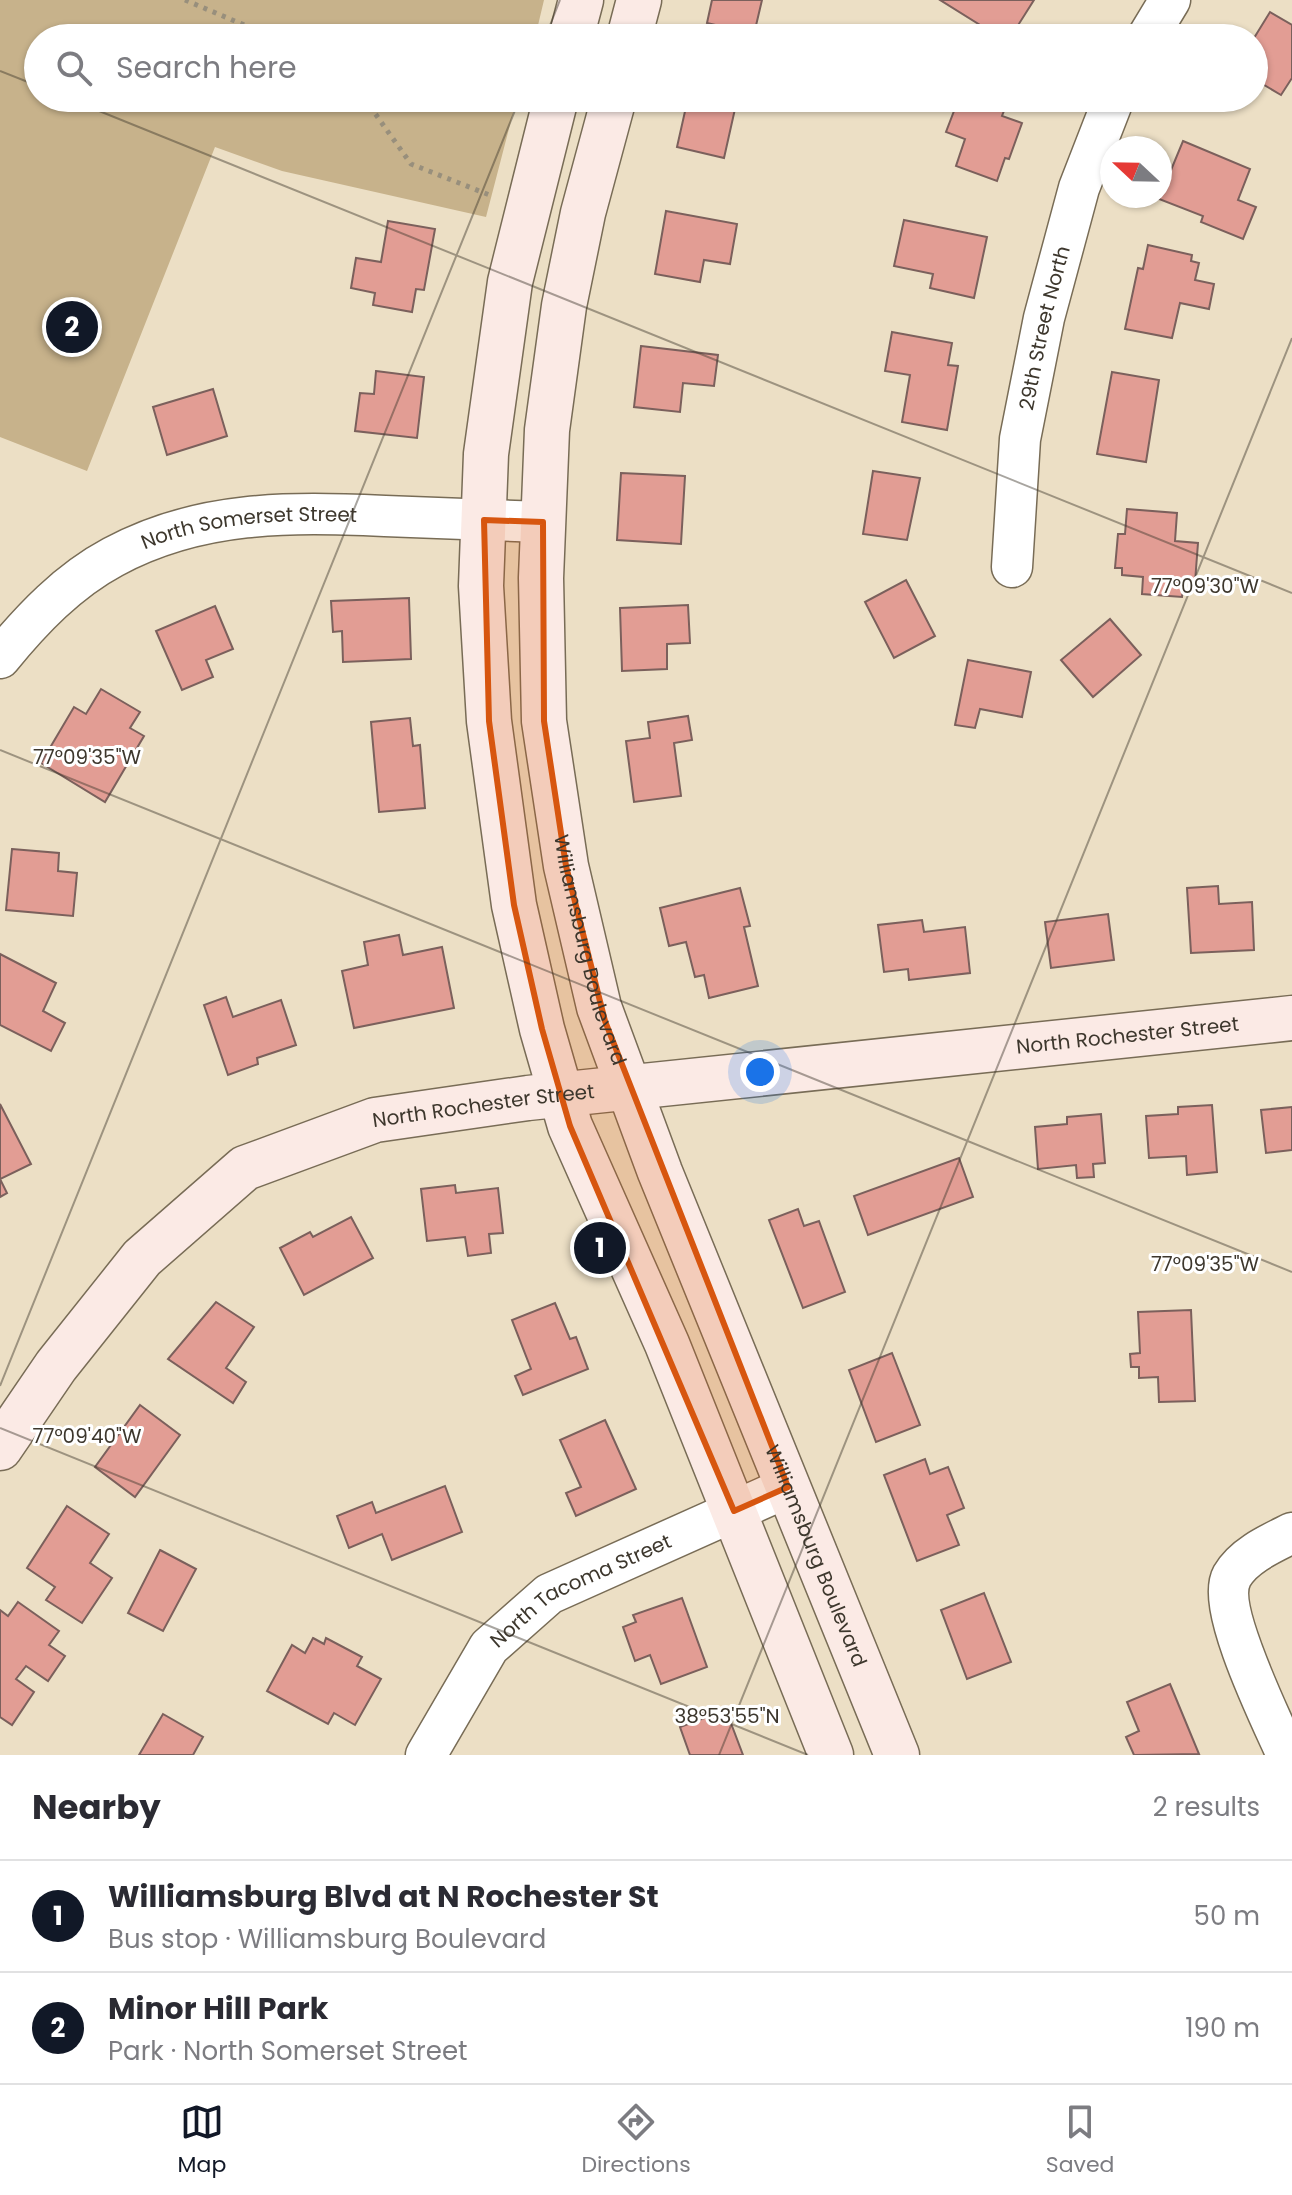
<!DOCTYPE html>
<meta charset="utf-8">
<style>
body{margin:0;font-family:Poppins,sans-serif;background:#f7f7f7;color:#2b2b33}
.compass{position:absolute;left:1100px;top:136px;width:72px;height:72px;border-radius:50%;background:#fff;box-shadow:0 2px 6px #0004;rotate:292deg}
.you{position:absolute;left:760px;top:1072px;width:28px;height:28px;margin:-20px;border:6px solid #fff;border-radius:50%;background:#1a73e8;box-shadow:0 0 0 12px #1a73e833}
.badge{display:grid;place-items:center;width:52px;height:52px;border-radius:50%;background:#111827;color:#fff;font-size:26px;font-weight:700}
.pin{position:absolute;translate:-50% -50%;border:4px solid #fff;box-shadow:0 2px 8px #0006}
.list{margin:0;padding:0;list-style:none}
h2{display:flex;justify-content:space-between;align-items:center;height:104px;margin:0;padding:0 32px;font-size:34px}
h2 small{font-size:26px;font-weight:400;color:#7c7c81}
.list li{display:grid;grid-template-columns:52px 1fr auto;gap:24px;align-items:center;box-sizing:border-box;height:112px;padding:0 32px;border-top:2px solid #e1e1e2}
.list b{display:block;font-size:30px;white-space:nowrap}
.list p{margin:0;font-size:26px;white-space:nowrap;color:#7c7c81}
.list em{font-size:26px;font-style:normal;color:#7c7c81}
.icon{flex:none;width:44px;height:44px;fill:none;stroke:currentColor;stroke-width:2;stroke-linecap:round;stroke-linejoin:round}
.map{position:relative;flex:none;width:1292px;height:1755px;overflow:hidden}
.search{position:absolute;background:#fff;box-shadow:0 2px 6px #0004;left:24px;right:24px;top:24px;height:88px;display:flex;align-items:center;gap:20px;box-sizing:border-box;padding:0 28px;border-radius:44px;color:#7c7c81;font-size:30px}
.sheet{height:328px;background:#fff}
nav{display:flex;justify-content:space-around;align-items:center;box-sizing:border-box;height:112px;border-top:2px solid #e1e1e2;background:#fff;font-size:22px;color:#7c7c81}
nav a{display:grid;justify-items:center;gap:4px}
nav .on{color:#111827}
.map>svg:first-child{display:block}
.green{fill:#c7b28b}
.building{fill:#e29d94;stroke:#7b605c;stroke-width:2}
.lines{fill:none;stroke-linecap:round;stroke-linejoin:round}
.street-casing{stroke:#786c56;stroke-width:43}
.secondary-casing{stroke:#786c56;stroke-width:47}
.path{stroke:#988f7c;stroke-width:5;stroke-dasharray:4 6;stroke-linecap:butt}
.street{stroke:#fff;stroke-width:40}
.secondary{stroke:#fbeae5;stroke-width:44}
.marked{fill:#d7560f;fill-opacity:0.2;stroke:#d7560f;stroke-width:6;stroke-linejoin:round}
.ticks{fill:none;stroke:#3d372d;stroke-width:2;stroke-opacity:0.45}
.labels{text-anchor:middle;stroke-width:6;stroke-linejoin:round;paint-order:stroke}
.street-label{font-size:20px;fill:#3d372d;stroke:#fff}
.ticks-label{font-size:20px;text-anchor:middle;fill:#3d372d;stroke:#fff;stroke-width:6;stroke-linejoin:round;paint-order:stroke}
</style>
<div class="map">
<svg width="1292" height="1755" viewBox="0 0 1292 1755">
<rect width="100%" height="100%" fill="#ecdfc5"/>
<path class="green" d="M0 0H544L535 38H38V98H517L486 217 282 171 215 147 87 471 0 437Z"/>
<g class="building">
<path d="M712 0H762L754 34 707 23Z"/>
<path d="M940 0H1034L1010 38H1001Z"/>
<path d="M1270 12 1292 25V78L1281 95 1254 79V38Z"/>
<path d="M688 98 737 100 724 158 677 147Z"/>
<path d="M959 98H1009L1002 116 1022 123 1009 159 1005 158 997 181 956 166 965 139 946 132Z"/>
<path d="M1183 141 1250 169 1238 200 1256 207 1243 239 1201 222 1203 216 1159 199Z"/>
<path d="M666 211 737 224 730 264 704 260 700 282 655 274Z"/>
<path d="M904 220 987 237 974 298 930 288 933 274 894 266Z"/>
<path d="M388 221 435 229 424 290 416 289 412 312 373 305 375 293 351 288 356 258 381 262Z"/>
<path d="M1148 245 1192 255 1191 261 1199 263 1195 280 1214 284 1209 309 1180 303 1172 338 1125 329 1138 268 1143 269Z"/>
<path d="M892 332 952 343 948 365 958 366 947 430 902 422 910 375 885 371Z"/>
<path d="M641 346 718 355 714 386 683 383 680 412 634 407Z"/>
<path d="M376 371 424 377 417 438 355 431 360 393 374 394Z"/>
<path d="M1112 372 1159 380 1146 462 1097 454Z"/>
<path d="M213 389 227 436 167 455 153 407Z"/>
<path d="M873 471 920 478 907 540 863 534Z"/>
<path d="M621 473 685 476 681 544 617 540Z"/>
<path d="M1127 509 1177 513 1175 541 1198 543 1195 582 1184 581 1182 597 1142 594 1143 577 1122 575V568H1115L1118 534H1125Z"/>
<path d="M906 580 935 636 894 658 865 602Z"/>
<path d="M409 598 411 659 343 662 342 631 333 632 331 601Z"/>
<path d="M688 605 690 643 667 644V669L622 671 620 608Z"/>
<path d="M215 606 233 649 206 660 213 677 182 690 156 631Z"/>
<path d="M1110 619 1141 655 1093 697 1061 660Z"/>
<path d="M968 660 1031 672 1022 717 980 709 975 728 955 725Z"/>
<path d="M101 689 140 712 130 728 144 736 105 802 41 763 74 707 86 714Z"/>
<path d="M688 716 692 740 674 743 681 796 634 802 626 741 650 738 648 722Z"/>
<path d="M410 718 413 746 420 745 425 808 379 812 371 722Z"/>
<path d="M12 849 59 853 58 871 77 873 73 916 6 910Z"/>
<path d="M1218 886 1219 904 1252 902 1254 950 1191 953 1187 888Z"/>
<path d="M740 888 750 926 744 927 758 986 709 998 704 975 695 977 686 942 669 946 660 908Z"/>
<path d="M1108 914 1114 960 1051 968 1045 922Z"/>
<path d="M922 920 924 932 965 927 970 973 909 980 908 969 884 972 878 925Z"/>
<path d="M399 935 403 955 442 947 454 1008 354 1028 342 971 368 965 364 942Z"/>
<path d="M0 954 56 983 43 1011 65 1023 51 1051 0 1025Z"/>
<path d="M226 997 233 1017 281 1000 296 1045 257 1058 258 1064 228 1075 204 1005Z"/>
<path d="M0 1104 31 1164 0 1179 7 1193 0 1197Z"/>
<path d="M1212 1105 1217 1172 1187 1175 1186 1156 1149 1158 1146 1116 1178 1114V1107Z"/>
<path d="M1292 1107V1150L1266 1153 1261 1110Z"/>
<path d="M1101 1114 1105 1163 1093 1164 1094 1177 1077 1178 1076 1165 1038 1169 1035 1127 1067 1124V1117Z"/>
<path d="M959 1158 973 1197 868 1235 854 1196Z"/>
<path d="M455 1185 456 1193 498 1188 503 1233 489 1234 491 1253 468 1256 465 1237 427 1241 421 1189Z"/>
<path d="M798 1209 804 1226 819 1221 845 1292 803 1308 769 1220Z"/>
<path d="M351 1217 373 1258 304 1295 280 1248 310 1232 313 1237Z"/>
<path d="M216 1302 254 1327 226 1368 246 1382 233 1403 168 1359Z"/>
<path d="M555 1303 570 1339 576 1337 588 1369 523 1395 515 1376 531 1369 512 1320Z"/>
<path d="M1191 1310 1195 1401 1159 1402 1158 1377 1139 1378V1367H1131L1130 1354 1140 1353 1138 1312Z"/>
<path d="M892 1353 920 1425 876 1442 849 1370Z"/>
<path d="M140 1405 180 1435 135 1497 95 1467Z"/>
<path d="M605 1420 636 1489 576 1516 566 1493 581 1487 560 1440Z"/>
<path d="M925 1459 930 1474 948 1467 964 1508 947 1515 959 1545 917 1561 884 1475Z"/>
<path d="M445 1486 462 1532 392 1560 382 1534 349 1548 337 1516 372 1502 376 1513Z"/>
<path d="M67 1506 109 1534 90 1563 112 1578 82 1623 46 1600 55 1587 27 1568Z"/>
<path d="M160 1550 196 1569 163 1631 128 1613Z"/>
<path d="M984 1593 1011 1662 967 1679 941 1610Z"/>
<path d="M682 1598 707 1667 661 1684 650 1655 635 1661 623 1627 636 1622 633 1615Z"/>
<path d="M18 1602 59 1631 49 1645 65 1656 48 1681 26 1666 16 1679 34 1692 12 1725 0 1717V1610L8 1616Z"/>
<path d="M313 1638 324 1644 326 1638 362 1657 357 1666 381 1679 355 1725 334 1713 328 1724 267 1691 292 1645 305 1653Z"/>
<path d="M1170 1684 1199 1754 1134 1755 1126 1737 1139 1731 1127 1702Z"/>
<path d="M726 1710 743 1755H690L680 1727Z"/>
<path d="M163 1714 203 1737 193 1755H139Z"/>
</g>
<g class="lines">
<g class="street-casing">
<g id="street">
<path d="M1147 38 1170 0"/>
<path id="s1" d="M1012 567 1020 439 1044 318 1079 188 1114 98"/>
<path id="s2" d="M0 658C32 619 68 581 113 557 200 510 289 512 385 516 438 518 490 520 543 522"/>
<path id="s3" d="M426 1755 489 1647 549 1594 788 1487"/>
<path d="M1287 1755C1272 1721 1215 1607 1232 1576 1244 1555 1272 1543 1292 1533"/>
</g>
</g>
<g class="secondary-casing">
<g id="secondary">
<path d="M571 38 581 0"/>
<path d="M629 38 639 0"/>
<path d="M556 98 510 282 486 454 481 586 489 721 514 905 542 1029 570 1126 667 1344 831 1755"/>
<path id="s4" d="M614 98 583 213 564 306 547 430 541 578 544 721 566 866 599 1007 660 1172 897 1755"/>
<path id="s5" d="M0 1448 56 1366 142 1258 245 1168 375 1120 528 1098 1292 1018"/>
</g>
</g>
<g class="path">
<path d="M185 0 275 38"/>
<path d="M364 98 411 164 492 196"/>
</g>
<use href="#street" class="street"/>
<use href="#secondary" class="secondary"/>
</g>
<path class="marked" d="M484 520 543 522 544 721 566 866 605 1021 788 1487 734 1511 570 1126 542 1029 514 905 489 721Z"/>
<path class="ticks" d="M545 38 560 0M0 71 38 86M67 98 1292 593M0 750 1292 1272M0 1386 520 98M0 1428 808 1755M719 1755 1292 338"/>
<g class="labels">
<g class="street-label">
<text dy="7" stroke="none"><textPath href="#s1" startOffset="242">29th Street North</textPath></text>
<text dy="7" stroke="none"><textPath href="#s2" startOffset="294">North Somerset Street</textPath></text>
<text dy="7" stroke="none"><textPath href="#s4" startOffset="864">Williamsburg Boulevard</textPath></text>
<text dy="7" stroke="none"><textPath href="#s5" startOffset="1270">North Rochester Street</textPath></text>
<text dy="7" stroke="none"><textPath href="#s5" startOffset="622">North Rochester Street</textPath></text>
<text dy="7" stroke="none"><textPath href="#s4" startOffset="1512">Williamsburg Boulevard</textPath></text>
<text dy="7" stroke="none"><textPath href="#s3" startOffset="234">North Tacoma Street</textPath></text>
</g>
</g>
<g class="ticks-label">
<text x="1205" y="593">77°09'30"W</text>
<text x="87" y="764">77°09'35"W</text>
<text x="1205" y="1271">77°09'35"W</text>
<text x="87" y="1443">77°09'40"W</text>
<text x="727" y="1723">38°53'55"N</text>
</g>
</svg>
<svg class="compass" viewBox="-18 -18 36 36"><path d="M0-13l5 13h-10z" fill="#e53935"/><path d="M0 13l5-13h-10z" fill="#7c7c81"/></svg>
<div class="you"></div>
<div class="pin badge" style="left:600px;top:1248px">1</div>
<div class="pin badge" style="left:72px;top:327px">2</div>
<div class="search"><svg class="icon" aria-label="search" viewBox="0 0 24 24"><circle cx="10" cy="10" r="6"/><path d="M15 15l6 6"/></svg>Search here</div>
</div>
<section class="sheet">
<h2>Nearby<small>2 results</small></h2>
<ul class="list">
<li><span class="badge">1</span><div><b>Williamsburg Blvd at N Rochester St</b><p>Bus stop · Williamsburg Boulevard</p></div><em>50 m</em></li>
<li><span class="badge">2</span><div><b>Minor Hill Park</b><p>Park · North Somerset Street</p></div><em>190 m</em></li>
</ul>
</section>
<nav>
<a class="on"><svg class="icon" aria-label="map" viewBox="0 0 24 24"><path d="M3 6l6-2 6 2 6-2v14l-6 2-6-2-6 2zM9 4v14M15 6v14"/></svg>Map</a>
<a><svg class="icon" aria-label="directions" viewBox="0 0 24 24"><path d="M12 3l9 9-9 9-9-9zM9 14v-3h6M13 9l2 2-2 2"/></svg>Directions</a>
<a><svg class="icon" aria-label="saved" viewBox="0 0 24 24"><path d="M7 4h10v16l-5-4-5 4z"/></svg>Saved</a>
</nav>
